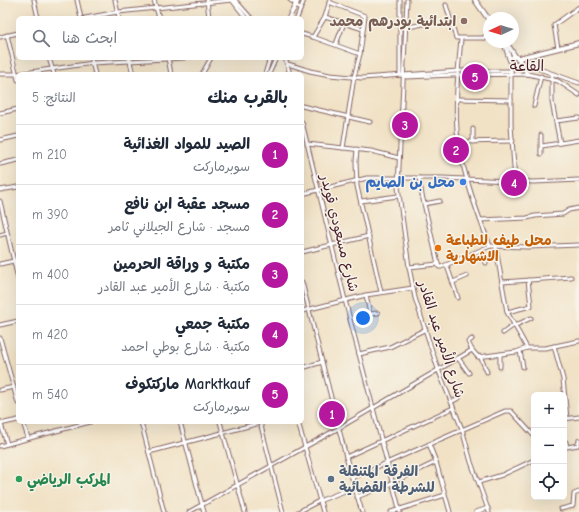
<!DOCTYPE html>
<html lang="ar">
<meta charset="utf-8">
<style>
body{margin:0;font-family:"Comic Neue","Playpen Sans Arabic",sans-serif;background:#f2f2f3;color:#1f2937;direction:rtl}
.controls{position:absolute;right:12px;bottom:12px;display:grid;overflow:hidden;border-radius:6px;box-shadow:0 4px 16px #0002}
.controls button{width:36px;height:36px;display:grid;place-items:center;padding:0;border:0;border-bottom:1px solid #e0e1e3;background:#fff;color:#1f2937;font:20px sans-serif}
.compass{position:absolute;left:483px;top:12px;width:36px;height:36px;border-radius:50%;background:#fff;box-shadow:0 4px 16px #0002;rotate:266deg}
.you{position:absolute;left:363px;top:318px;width:14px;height:14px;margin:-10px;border:3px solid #fff;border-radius:50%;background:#1a73e8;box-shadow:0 0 0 6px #1a73e833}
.badge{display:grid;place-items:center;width:26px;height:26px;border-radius:50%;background:#b5179e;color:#fff;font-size:13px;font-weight:700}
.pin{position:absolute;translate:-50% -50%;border:2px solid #fff;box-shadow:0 1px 4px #0006}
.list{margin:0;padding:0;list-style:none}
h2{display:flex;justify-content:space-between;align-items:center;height:52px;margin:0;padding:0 16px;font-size:17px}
h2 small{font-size:13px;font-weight:400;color:#747a83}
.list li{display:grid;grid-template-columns:26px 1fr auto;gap:12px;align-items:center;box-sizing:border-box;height:60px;padding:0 16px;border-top:1px solid #e0e1e3}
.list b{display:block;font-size:15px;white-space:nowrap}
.list p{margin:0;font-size:13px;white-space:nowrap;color:#747a83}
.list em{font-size:13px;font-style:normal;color:#747a83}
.icon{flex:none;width:22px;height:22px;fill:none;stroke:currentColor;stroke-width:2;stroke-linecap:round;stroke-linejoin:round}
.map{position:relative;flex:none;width:579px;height:512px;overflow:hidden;direction:ltr}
.search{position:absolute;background:#fff;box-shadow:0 4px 16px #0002;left:16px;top:16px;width:288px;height:44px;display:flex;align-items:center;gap:10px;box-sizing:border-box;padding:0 14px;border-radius:6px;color:#747a83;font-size:15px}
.panel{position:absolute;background:#fff;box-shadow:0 4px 16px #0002;left:16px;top:72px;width:288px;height:352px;border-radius:6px;direction:rtl}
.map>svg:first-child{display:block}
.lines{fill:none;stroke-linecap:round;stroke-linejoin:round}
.street-casing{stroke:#846361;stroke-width:5}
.secondary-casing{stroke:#846361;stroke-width:6}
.street{stroke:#fff;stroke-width:3}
.secondary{stroke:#fff;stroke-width:4}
.education-dot{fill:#8d6e63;stroke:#f7f3e8;stroke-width:1.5}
.shop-dot{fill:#3f7fe0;stroke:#f7f3e8;stroke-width:1.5}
.food-dot{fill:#e8710a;stroke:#f7f3e8;stroke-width:1.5}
.leisure-dot{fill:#2e9e5b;stroke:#f7f3e8;stroke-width:1.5}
.service-dot{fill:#5c6f8a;stroke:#f7f3e8;stroke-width:1.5}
.labels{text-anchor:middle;stroke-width:3;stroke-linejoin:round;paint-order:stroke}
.education-label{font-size:14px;font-weight:bold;fill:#785e54;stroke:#f7f3e8;text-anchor:end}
.shop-label{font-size:14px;font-weight:bold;fill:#366cbe;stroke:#f7f3e8;text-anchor:end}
.street-label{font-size:14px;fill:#4a1f2b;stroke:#f7f3e8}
.food-label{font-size:14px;font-weight:bold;fill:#c56008;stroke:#f7f3e8;text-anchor:start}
.service-label{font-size:14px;font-weight:bold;fill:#4e5e75;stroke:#f7f3e8;text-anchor:start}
.leisure-label{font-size:14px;font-weight:bold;fill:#27864d;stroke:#f7f3e8;text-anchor:start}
.neighbourhood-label{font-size:15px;fill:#4a1f2b;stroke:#f7f3e8}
</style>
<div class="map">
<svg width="579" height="512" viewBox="0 0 579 512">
<rect width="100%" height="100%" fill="#f7f3e8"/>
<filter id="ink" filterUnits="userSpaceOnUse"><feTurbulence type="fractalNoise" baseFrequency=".025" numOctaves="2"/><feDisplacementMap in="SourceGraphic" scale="8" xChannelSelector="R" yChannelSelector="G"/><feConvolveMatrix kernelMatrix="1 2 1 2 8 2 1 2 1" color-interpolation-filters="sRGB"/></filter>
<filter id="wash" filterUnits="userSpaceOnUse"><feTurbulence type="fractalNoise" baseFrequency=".012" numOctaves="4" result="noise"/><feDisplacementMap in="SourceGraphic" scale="16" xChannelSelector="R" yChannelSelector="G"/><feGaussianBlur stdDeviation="0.9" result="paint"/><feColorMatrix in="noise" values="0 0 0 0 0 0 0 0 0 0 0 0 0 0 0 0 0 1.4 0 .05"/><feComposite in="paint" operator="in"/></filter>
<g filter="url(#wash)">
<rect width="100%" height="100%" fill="#f1e2c6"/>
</g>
<g filter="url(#ink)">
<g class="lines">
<g class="street-casing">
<g id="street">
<path d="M34 0 38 18"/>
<path d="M77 0 81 18"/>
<path d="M115 0 119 18"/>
<path d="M154 0 159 18"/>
<path d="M207 0 209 18"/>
<path d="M232 0 246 18"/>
<path d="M235 0 251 18"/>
<path d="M290 0 296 4 300 10"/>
<path d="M407 0 398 187 409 267 415 298 438 369 462 429 471 462 489 512"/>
<path d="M329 2 365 16 360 54 354 77 343 148"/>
<path d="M446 5 456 38H489"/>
<path d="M325 17 363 29"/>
<path d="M85 18 118 12 232 0"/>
<path d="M297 18 304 0"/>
<path d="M404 28 428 23"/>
<path d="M302 34 313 37 325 17 330 0"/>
<path d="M7 35 18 80"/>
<path d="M0 37 18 33"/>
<path d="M313 37 360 54"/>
<path d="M484 38 489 30"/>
<path d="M461 39C458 71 454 109 458 140 464 177 477 212 490 246"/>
<path d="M336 44 344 23"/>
<path d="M558 48 554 25 579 7"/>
<path d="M49 58 54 74"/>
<path d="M91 58 95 74"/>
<path d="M129 58 133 74"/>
<path d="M168 58 171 74"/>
<path d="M285 58 290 74"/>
<path d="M520 62 579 83"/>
<path d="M511 63V125L515 181"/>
<path d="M288 64 310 71 330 75 362 78 458 71H511"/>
<path d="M519 64 528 74"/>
<path d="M0 74H17L93 63 184 58"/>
<path d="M202 74 211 58"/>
<path d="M265 74 270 58"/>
<path d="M269 74 276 58"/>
<path d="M552 74V102L560 143"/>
<path d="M400 75V0"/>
<path d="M404 75 406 77 454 75 528 74 558 81 579 95"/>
<path d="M457 99 511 100"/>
<path d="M302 106 370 122"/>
<path d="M534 106 541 76"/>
<path d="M0 113 18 109"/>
<path d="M556 121 579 118"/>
<path d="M302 122 345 300 400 512"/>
<path d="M541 135V154"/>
<path d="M0 140 18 136"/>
<path d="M459 142 513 141"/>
<path d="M473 142V129"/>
<path d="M307 144 371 151 399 158"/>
<path d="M542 146 579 140"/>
<path d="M357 149 356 162 357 186 381 292"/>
<path d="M0 164 18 160"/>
<path d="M419 178 422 195 438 264"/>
<path d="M0 190 18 187"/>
<path d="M302 194 367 178H442L534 182 579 180"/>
<path d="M0 201 18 279"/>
<path d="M361 201 398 196"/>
<path d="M424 204 440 201"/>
<path d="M480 220 527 218 535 216 563 214 569 210 579 208"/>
<path d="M0 235 7 233"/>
<path d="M490 246 528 247 579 245"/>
<path d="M496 248 507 312 520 335 527 348"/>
<path d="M482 250 486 263"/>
<path d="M302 252 369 236"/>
<path d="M0 264 18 260"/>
<path d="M447 266 458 298"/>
<path d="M409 267 438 264 439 267H441L490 246"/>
<path d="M302 282 346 457 362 512"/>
<path d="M453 282 467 276"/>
<path d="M502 282 571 277"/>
<path d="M366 295 370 314 378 313"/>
<path d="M302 311 366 295 413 288"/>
<path d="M507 312 531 306 528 280"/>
<path d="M0 325 18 321"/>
<path d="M514 326 531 318"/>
<path d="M503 333 514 325"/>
<path d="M0 338 18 403"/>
<path d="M554 346 563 379 567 418"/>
<path d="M472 350 468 342 472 339"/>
<path d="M520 351 523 367"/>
<path d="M359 354 390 347 426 329"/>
<path d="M500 354V367"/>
<path d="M480 356 487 372"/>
<path d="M458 358 469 373"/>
<path d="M302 368 322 362"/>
<path d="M0 390 14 387"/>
<path d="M451 402 459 398"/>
<path d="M564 419 579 417"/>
<path d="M0 421 7 444"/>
<path d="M23 422 28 438"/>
<path d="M141 422 164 512"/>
<path d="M180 422 204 512"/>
<path d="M220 422 245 512"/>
<path d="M260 422 283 512"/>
<path d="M298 422 323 512"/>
<path d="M0 424 18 420"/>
<path d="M566 442 567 447 578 445 579 440"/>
<path d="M429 444 436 462 450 512"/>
<path d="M0 446 90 422"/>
<path d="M149 452 260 423"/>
<path d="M346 457 453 408"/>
<path d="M352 478 505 411H511L534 436"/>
<path d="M479 482 502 475 534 460"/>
<path d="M357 497 392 483 436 462"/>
<path d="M561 509 573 506 574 494 579 492"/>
<path d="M189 512 339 428 472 350 478 357 516 352 527 348H545L579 341"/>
<path d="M298 512 319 501 355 487"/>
<path d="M391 512 445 495"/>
<path d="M476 512 488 508"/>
</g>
</g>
<g class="secondary-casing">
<g id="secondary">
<path d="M475 0 489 20"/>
<path d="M289 18 298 0"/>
<path d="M504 42 511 63 516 65 520 62 519 59 516 57H513L511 60"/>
<path d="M506 42 515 56"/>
<path d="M519 58 579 43"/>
</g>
</g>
<use href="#street" class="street"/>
<use href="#secondary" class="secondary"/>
</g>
</g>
<circle class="education-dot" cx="464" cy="21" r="4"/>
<circle class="shop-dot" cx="463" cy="182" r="4"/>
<circle class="food-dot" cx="438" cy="248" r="4"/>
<circle class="leisure-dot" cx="19" cy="479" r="4"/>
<circle class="service-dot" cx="331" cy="479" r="4"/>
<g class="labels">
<g class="education-label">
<text x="456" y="26">ابتدائية بودرهم محمد</text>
</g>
<g class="shop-label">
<text x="455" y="187">محل بن الصايم</text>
</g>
<g class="street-label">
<text transform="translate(340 233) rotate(76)" y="5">شارع مسعودي قويدر</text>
<text transform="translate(442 339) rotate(72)" y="5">شارع الأمير عبد القادر</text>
</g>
<g class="food-label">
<text x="446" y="245">محل طيف للطباعة<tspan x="446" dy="16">الاشهارية</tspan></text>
</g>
<g class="service-label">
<text x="339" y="476">الفرقة المتنقلة<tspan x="339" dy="16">للشرطة القضائية</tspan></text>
</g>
<g class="leisure-label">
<text x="27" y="484">المركب الرياضي</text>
</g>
<g class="neighbourhood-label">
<text x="527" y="71">القاعة</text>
</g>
</g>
</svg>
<div class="controls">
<button>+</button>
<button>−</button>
<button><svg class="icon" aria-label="locate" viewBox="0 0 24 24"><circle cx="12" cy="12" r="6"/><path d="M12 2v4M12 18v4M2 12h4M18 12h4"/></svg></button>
</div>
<svg class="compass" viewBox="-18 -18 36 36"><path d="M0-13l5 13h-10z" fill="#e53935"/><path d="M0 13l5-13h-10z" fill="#747a83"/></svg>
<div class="you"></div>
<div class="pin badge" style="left:332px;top:414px">1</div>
<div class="pin badge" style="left:456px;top:150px">2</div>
<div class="pin badge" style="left:405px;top:125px">3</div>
<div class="pin badge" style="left:514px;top:183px">4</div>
<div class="pin badge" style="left:475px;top:77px">5</div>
<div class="search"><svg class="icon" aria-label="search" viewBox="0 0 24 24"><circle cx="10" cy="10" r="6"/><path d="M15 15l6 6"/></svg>ابحث هنا</div>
<section class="panel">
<h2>بالقرب منك<small>النتائج: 5</small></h2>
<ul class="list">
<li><span class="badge">1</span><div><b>الصيد للمواد الغذائية</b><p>سوبرماركت</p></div><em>210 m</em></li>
<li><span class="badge">2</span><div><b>مسجد عقبة ابن نافع</b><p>مسجد · شارع الجيلاني ثامر</p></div><em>390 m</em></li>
<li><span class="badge">3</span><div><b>مكتبة و وراقة الحرمين</b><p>مكتبة · شارع الأمير عبد القادر</p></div><em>400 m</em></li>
<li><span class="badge">4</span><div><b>مكتبة جمعي</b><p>مكتبة · شارع بوطي احمد</p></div><em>420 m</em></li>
<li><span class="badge">5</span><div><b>Marktkauf ماركتكوف</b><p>سوبرماركت</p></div><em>540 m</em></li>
</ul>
</section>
</div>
